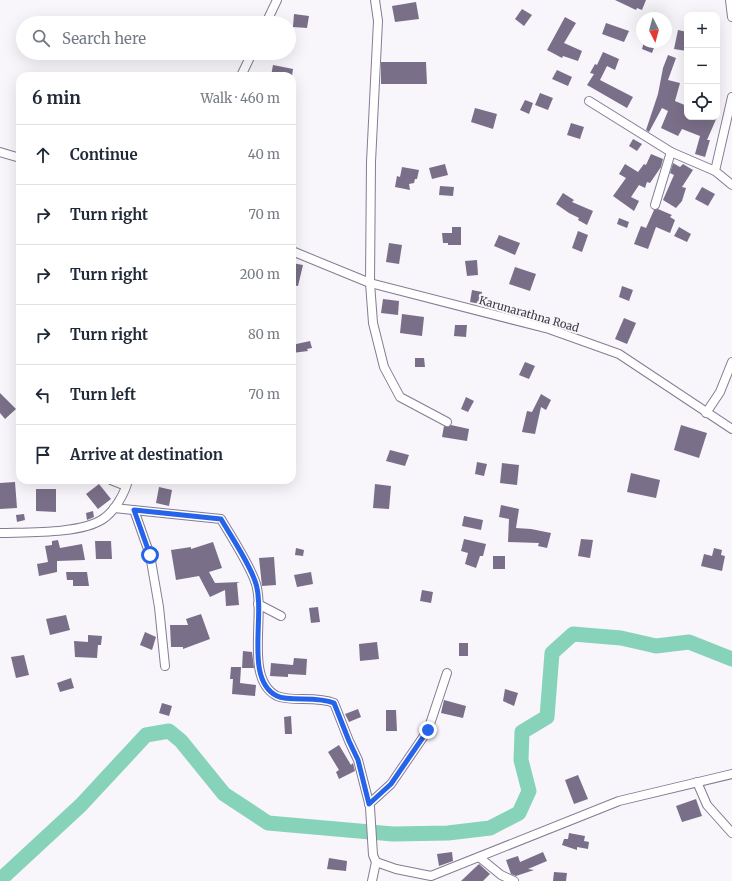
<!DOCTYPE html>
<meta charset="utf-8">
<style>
body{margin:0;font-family:Merriweather,serif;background:#f2f2f3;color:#1f2937}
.controls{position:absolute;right:12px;top:12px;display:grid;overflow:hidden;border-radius:8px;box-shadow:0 4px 16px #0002}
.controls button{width:36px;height:36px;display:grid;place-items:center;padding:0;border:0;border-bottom:1px solid #e0e1e3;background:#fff;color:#1f2937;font:20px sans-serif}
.compass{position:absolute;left:636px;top:12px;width:36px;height:36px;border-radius:50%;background:#fff;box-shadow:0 4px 16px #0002;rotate:174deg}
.stop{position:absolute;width:12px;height:12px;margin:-9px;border:3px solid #2563eb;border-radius:50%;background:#fff}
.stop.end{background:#2563eb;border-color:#fff;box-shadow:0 1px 4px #0008}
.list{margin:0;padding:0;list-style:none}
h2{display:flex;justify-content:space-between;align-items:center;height:52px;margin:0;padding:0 16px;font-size:17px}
h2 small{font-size:13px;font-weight:400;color:#747a83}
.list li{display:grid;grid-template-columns:26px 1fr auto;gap:12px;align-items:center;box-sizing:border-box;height:60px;padding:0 16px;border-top:1px solid #e0e1e3}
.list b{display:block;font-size:15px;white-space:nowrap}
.list em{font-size:13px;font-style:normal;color:#747a83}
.icon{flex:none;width:22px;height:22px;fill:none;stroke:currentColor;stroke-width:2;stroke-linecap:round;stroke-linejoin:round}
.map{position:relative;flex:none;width:732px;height:881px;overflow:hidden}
.search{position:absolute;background:#fff;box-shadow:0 4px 16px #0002;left:16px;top:16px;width:280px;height:44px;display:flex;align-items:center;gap:10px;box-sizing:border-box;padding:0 14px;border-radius:22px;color:#747a83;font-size:15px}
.panel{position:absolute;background:#fff;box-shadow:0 4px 16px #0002;left:16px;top:72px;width:280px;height:412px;border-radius:12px}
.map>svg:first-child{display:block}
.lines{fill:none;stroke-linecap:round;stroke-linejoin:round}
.river{stroke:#86d3b9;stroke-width:15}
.building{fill:#7a6f88}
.street-casing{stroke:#867b94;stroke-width:10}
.street{stroke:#fff;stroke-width:8}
.route{stroke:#2563eb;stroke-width:5}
.labels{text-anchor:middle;stroke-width:4;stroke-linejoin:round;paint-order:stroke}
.street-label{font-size:11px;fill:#3e3944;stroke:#f8f5fb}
</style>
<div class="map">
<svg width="732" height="881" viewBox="0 0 732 881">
<rect width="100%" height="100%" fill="#f8f5fb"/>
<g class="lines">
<path class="river" d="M0 880 81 805 146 735 169 731 181 741 224 794 268 823 393 834 448 833 490 828 519 813 529 791 521 760 522 732 547 717 552 653 573 634 621 638 656 646 689 642 732 659"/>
</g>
<g class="building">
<path d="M615 0H646L642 10 637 8 636 10Z"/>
<path d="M416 2 419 19 395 22 392 6Z"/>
<path d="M522 9 532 15 524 26 515 19Z"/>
<path d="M294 14 309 16 307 28 293 27Z"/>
<path d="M565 17 576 23 564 43 582 51 578 61 563 56 562 58 547 50Z"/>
<path d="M606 23 629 31 624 42 602 34Z"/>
<path d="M678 30 687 32V51L674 49Z"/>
<path d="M644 42H656L652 53 642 49Z"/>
<path d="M603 52 619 59 615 70 607 66 600 80 633 97 627 108 587 85 594 74 590 73 595 64 597 65Z"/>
<path d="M668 55 676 58 668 80 680 83 675 101 687 106V117H717L707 140H710L705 157 695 154 700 136 682 129 678 136 661 128 668 111 662 108 649 132 646 130 658 94 663 68Z"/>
<path d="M381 62H426L427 84H381Z"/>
<path d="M273 65 293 69 292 76H271Z"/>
<path d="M557 70 572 77 568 86 552 79Z"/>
<path d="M540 93 553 98 548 110 535 105Z"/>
<path d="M525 100 533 103 529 114 520 110Z"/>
<path d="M475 108 497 114 493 129 471 122Z"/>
<path d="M571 123 584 127 580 139 567 135Z"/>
<path d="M633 139 642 144 637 151 629 146Z"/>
<path d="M651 154 663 159 661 167 650 183 647 182 645 188 639 185 631 197 639 201 634 211 613 196 626 178 619 174 625 164 638 172 644 164 646 165Z"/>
<path d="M673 163 680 167 683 164 693 170 682 187 686 188 682 201 676 208 663 200 674 175 670 173Z"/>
<path d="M445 164 448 175 432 179 429 168Z"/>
<path d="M402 167 419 170 417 179H415L414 183 409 184 410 190 395 187 397 176 400 177Z"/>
<path d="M440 186 454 187 453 196 439 195Z"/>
<path d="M702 187 715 194 708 206 695 199Z"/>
<path d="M563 193 574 200 572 202 593 211 587 225 578 220 579 218 569 213 556 204Z"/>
<path d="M658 209 672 215 670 217 675 220 670 233 656 227 648 249 634 244 641 226 646 228 654 210Z"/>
<path d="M619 218 629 222 627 228 617 224Z"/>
<path d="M452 227H461V245H448V243H443L442 233H452Z"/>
<path d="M679 227 691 234 687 242 674 236Z"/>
<path d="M578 231 588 235 582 252 572 248Z"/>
<path d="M499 235 520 243 515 255 494 246Z"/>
<path d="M389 243 402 245 399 264 386 262Z"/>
<path d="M477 260 478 275 467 276 465 261Z"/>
<path d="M292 263 303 265 298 286 292 285Z"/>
<path d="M515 267 536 274 530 291 509 284Z"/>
<path d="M622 286 633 290 629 301 619 297Z"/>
<path d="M472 290 482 292 481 304 470 302Z"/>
<path d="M383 299 399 301 398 315 381 313Z"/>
<path d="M402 314 424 317 422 336 400 333Z"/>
<path d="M624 318 636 323 627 344 615 339Z"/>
<path d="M455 325H467L466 337 454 336Z"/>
<path d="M310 341 312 348 307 349 308 351 292 353V345Z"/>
<path d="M415 358H424L425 367H415Z"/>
<path d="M525 362 535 366 529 379 519 375Z"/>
<path d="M0 393 16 409 5 419 0 413Z"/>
<path d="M541 394 551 400 546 410 541 407 535 434 522 432 527 411 532 412Z"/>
<path d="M466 397 474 401 468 412 461 409Z"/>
<path d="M451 425 469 429 467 441 442 437 444 426 448 427Z"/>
<path d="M681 425 707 433 699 458 674 450Z"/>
<path d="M390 450 409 455 405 466 386 461Z"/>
<path d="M477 462 487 464 484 476 475 474Z"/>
<path d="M502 463 519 465 517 485 500 483Z"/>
<path d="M631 473 660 480 656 498 627 492Z"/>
<path d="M15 482 17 508 0 509V483Z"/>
<path d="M99 484 111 499 98 509 86 494Z"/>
<path d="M375 484 391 486 389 509 373 508Z"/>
<path d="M159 487 172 490 169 506 156 503Z"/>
<path d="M36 489H56V512L36 511Z"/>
<path d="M501 505 519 509 516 528 531 529 551 533 547 548 538 546 539 543 508 542 509 519 499 517Z"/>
<path d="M93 511 94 517 87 520 86 513Z"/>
<path d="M24 514 25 520 17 522 16 515Z"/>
<path d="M464 516 483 520 481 530 462 526Z"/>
<path d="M464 539 486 544 483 556H480L476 568 465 564 468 553 461 551Z"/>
<path d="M581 539 593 540 590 558 578 556Z"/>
<path d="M58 540 60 548 82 544 85 560 57 561V572L39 576 37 564 48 562 45 546 52 545V541Z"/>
<path d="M95 541H111L112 559H96Z"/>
<path d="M213 542 222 568 209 572 215 583 240 582 237 583 239 605 226 606 225 590 210 597 199 576 176 580 171 550 191 547V549Z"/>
<path d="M296 548 304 550 303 556 295 555Z"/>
<path d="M714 548 722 550 721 555 725 556 722 571 701 566 704 554 712 556Z"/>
<rect x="493" y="556" width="12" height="13"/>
<path d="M274 557 276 585 262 586 259 558Z"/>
<path d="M66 572H87L89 586H73V580H67Z"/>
<path d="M311 572 313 584 297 587 294 575Z"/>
<path d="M422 590 433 592 431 603 420 601Z"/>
<path d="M318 607 320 622 311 623 309 608Z"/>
<path d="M201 614 210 639 183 649V647H171L170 625H188L186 619Z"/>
<path d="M66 615 70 630 50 635 46 619Z"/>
<path d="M145 632 156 637 152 650 140 645Z"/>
<path d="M88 635 102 636 101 645H98L97 658 75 657 74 641 88 642Z"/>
<path d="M377 642 379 659 360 661 359 644Z"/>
<rect x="459" y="643" width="9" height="13"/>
<path d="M243 651 252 652 254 668H242Z"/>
<path d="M24 655 29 675 16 678 11 657Z"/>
<path d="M294 658 307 659 306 675 288 674V677L270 676 271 663 293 665Z"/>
<path d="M231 667H241L240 683 256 685 255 696 232 694 233 679H230Z"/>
<path d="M71 678 74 688 60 692 57 683Z"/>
<path d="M505 689 518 693 514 706 503 701Z"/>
<path d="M444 700 466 706 463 718 441 713Z"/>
<path d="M162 703 172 706 169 716 159 713Z"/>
<path d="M358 709 361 717 349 722 345 714Z"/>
<path d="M386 710H396L397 731H386Z"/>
<path d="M291 716 292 734H285L284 717Z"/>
<path d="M339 745 351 765 353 763 355 771 339 779 336 772 339 770 328 752Z"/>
<path d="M578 775 588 799 574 804 565 780Z"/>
<path d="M696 799 702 816 682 822 676 806Z"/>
<path d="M569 833 585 836 584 841 589 842 588 849 577 847V850L562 845 564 839H568Z"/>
<path d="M452 852 453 861 439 866 437 854Z"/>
<path d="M543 852 547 861 528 869 534 870 516 876 511 874 506 860 518 856 520 862Z"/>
<path d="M329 858 347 861 346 871 327 869Z"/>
<path d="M479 864 490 874 483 881H461Z"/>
<path d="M554 872 567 873 566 881H553Z"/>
</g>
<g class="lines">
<g class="street-casing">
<g id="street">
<path d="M375 0 378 21 371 162 370 283 373 323 384 367 400 397 447 422"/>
<path d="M730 0 732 17"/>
<path d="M266 23 277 0"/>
<path d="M241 76 252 53"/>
<path d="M732 97 715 171 732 185"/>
<path d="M589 101 671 152 715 171"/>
<path d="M0 152 20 158"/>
<path d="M655 205 671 152"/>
<path d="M292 251 370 283 549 329 619 354 732 429"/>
<path d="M706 413 720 392 732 362"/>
<path d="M111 480 126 486"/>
<path d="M114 508 221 519C232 538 248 562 255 581 267 612 243 679 277 696 290 702 317 696 334 703L349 741 358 760 370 807 373 855 376 862 396 869 431 876 619 801 732 774"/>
<path d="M134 510 150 555 159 607 165 666"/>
<path d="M0 533C27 532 81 534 103 519 115 511 125 493 128 480"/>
<path d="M258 604 281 616"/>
<path d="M697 782 707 805 732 833"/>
<path d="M369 804 391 784 428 730 447 673"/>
<path d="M479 857 501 875 514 881"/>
<path d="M372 881 376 862"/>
</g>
</g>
<use href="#street" class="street"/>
</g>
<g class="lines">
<path class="route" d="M150 555 134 510 221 519C232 538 248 561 255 581 267 612 243 679 277 696 289 702 317 696 334 703L349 741 358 760 369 804 391 784 428 730"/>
</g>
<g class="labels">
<g class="street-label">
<text transform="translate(529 314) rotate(16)" y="4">Karunarathna Road</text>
</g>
</g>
</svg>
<div class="controls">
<button>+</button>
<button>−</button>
<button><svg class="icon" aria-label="locate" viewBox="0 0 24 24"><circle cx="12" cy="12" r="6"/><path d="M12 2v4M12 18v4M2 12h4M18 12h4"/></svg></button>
</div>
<svg class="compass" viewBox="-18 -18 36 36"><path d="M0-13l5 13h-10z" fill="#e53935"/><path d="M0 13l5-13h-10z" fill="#747a83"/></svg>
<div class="stop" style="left:150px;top:555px"></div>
<div class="stop end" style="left:428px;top:730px"></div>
<div class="search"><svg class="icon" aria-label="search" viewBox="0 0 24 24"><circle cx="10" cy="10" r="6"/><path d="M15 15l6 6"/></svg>Search here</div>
<section class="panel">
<h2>6 min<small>Walk · 460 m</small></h2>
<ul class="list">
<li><svg class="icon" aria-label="ahead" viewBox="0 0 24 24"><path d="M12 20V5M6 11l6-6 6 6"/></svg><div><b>Continue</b></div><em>40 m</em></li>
<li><svg class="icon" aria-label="right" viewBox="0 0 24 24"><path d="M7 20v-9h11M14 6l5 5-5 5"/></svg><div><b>Turn right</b></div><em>70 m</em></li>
<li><svg class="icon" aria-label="right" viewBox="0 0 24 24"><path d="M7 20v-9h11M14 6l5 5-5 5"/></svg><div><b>Turn right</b></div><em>200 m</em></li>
<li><svg class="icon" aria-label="right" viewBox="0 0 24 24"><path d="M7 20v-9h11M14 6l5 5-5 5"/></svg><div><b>Turn right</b></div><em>80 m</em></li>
<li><svg class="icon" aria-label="left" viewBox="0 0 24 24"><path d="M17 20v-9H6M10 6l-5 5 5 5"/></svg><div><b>Turn left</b></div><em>70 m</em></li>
<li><svg class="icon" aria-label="arrive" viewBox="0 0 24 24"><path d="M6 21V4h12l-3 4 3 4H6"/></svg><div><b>Arrive at destination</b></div></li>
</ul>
</section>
</div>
